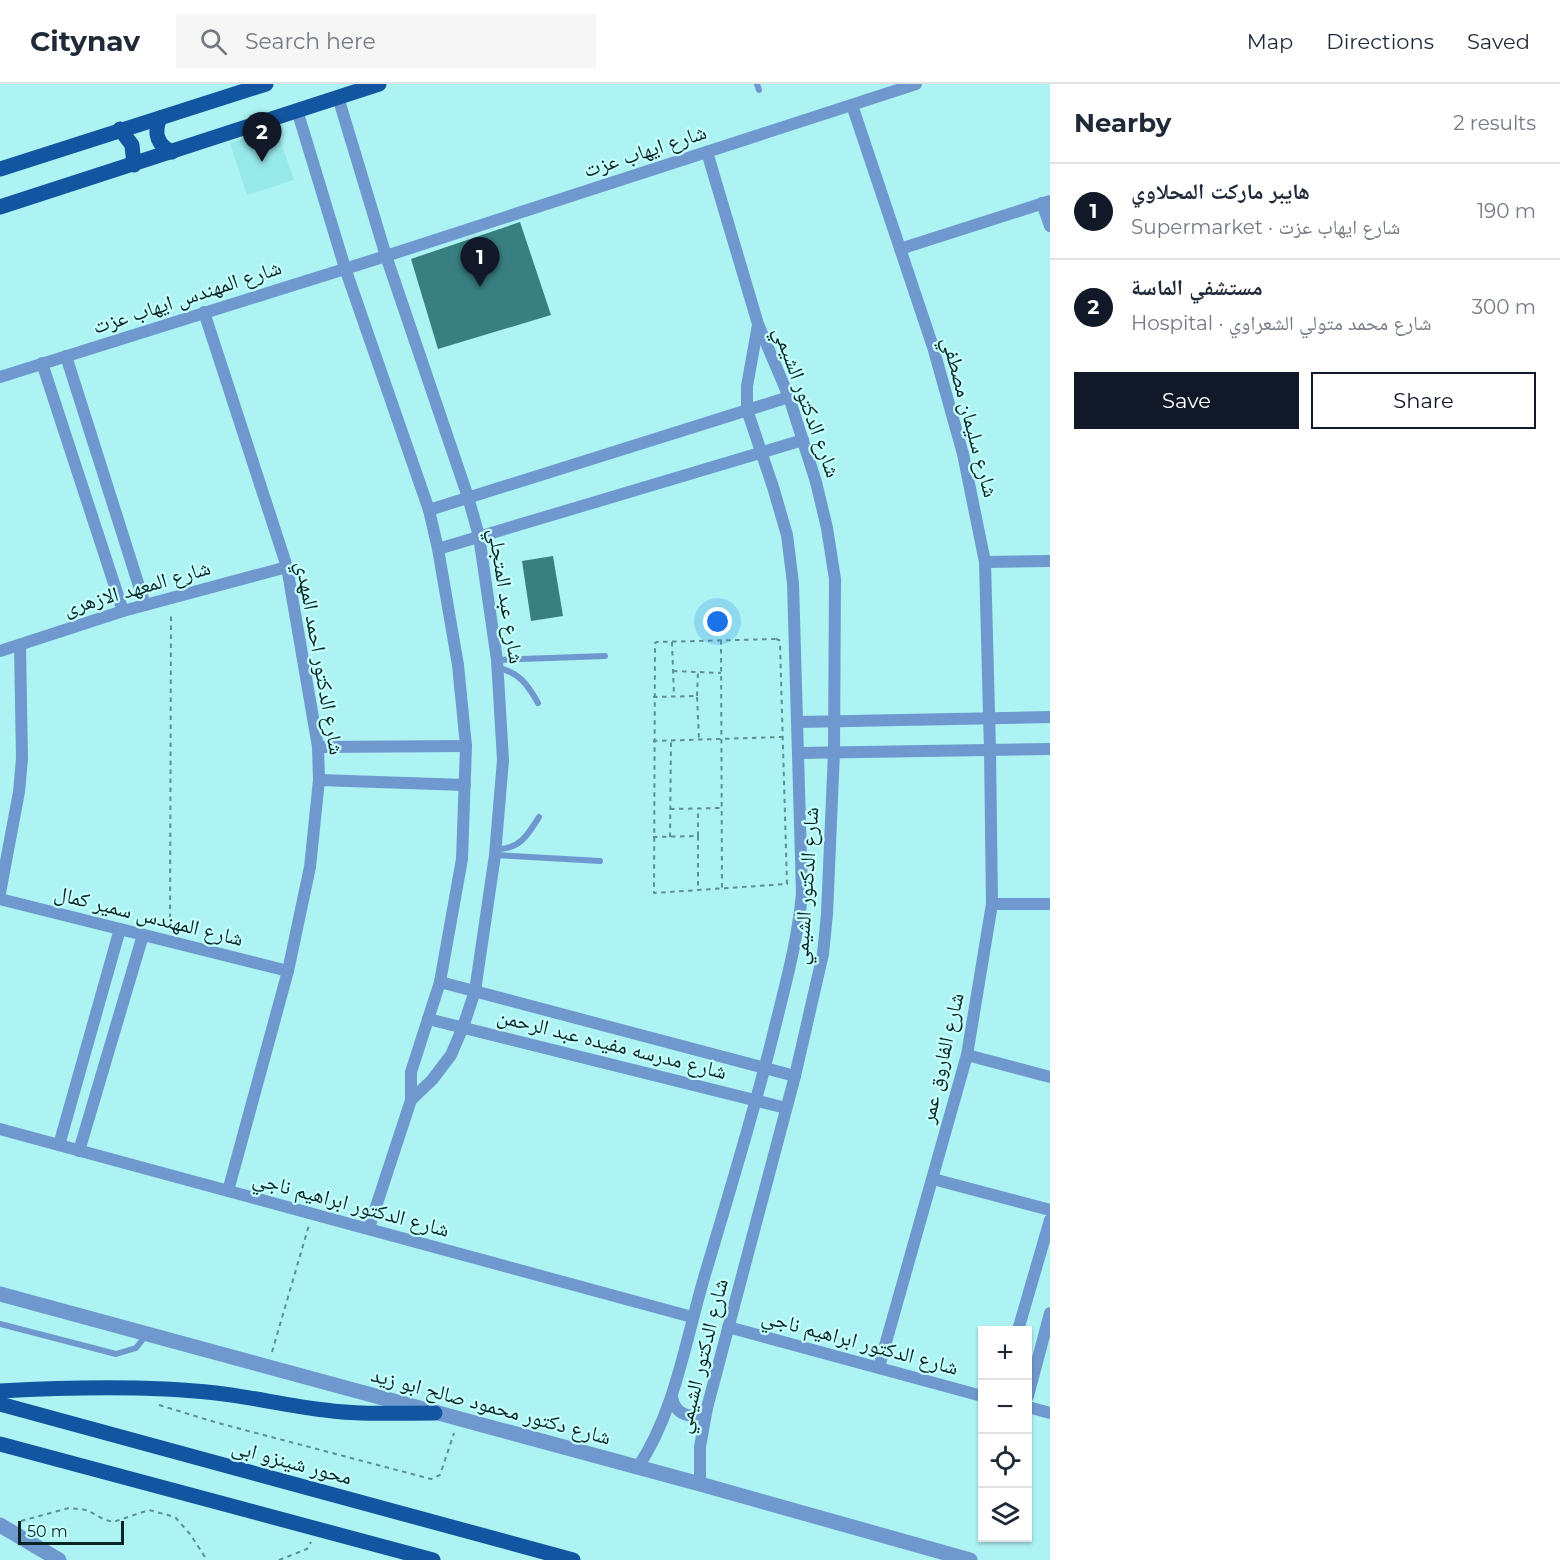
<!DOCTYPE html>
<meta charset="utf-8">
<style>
body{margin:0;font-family:Montserrat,"Noto Naskh Arabic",sans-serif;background:#f6f6f7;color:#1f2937}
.controls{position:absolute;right:18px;bottom:18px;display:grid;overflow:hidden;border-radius:0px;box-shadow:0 2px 4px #0004}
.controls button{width:54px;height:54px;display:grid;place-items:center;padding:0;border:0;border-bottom:2px solid #e0e1e3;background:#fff;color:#1f2937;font:30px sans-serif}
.scale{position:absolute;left:18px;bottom:15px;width:106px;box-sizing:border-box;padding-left:6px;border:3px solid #072525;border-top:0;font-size:16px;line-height:21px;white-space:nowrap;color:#072525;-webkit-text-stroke:4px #c6fefd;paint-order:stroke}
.you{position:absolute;left:718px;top:538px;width:21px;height:21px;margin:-15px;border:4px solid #fff;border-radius:50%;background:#1a73e8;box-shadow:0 0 0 9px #1a73e833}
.badge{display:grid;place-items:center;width:39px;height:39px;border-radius:50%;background:#111827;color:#fff;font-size:20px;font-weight:700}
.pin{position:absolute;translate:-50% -50px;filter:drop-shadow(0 2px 3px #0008)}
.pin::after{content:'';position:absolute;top:32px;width:21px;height:18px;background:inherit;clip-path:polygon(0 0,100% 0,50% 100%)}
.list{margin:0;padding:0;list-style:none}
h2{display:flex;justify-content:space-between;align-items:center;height:78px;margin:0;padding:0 24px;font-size:26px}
h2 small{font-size:20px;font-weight:400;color:#747a83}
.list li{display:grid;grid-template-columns:39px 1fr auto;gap:18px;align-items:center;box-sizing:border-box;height:96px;padding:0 24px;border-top:2px solid #e0e1e3}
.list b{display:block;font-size:22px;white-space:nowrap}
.list p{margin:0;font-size:20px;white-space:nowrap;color:#747a83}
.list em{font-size:20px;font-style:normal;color:#747a83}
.actions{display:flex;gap:12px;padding:18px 24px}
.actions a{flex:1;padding:14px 0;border:2px solid #111827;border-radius:0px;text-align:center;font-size:21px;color:#111827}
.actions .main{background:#111827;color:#fff}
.icon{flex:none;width:33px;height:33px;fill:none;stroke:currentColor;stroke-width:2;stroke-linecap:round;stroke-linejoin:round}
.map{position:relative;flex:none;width:1050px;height:1476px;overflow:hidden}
header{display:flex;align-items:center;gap:36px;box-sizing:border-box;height:84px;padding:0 30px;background:#fff;border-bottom:2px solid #e0e1e3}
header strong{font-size:28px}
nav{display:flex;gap:33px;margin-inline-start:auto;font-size:21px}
.search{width:420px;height:54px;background:#f6f6f7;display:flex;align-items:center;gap:15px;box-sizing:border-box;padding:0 21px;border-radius:0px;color:#747a83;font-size:22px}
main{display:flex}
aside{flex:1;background:#fff}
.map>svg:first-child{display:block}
.built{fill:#97e9e9}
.building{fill:#397f7f}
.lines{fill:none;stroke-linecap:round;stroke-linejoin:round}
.path{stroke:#5d9090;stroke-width:2;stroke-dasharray:4.5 4.5;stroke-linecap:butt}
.service{stroke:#6f98ce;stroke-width:6}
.minor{stroke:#6f98ce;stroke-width:12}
.tertiary{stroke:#6f98ce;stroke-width:15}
.primary{stroke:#1255a1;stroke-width:15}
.labels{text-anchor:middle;stroke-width:4.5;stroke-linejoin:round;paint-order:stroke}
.street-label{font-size:21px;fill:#072525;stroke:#c6fefd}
</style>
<header>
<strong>Citynav</strong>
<div class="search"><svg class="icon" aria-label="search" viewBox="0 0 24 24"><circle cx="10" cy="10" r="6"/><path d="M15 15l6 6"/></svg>Search here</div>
<nav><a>Map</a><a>Directions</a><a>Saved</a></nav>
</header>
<main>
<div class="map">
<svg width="1050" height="1476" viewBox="0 0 1050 1476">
<rect width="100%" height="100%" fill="#adf3f3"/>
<path class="built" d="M276 44 294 96 247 111 230 59Z"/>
<g class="building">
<path d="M520 138 551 231 438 265 411 175Z"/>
<path d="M553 472 563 532 531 537 522 477Z"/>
</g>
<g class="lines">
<g class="path">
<path d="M776 555 779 556 780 560 787 800 654 809 655 559 657 558Z"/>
<path d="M721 556 722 805"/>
<path d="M672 558 674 612"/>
<path d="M673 587 721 589"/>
<path d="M697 612 698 588"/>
<path d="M653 613 697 612 699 655"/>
<path d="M653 657 782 653"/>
<path d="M670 725 721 724"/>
<path d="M698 752V806"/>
<path d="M653 753 698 752V725"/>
<path d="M670 753 671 656"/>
<path d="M170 843 171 528"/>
<path d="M272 1268 309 1141"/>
<path d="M159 1321 218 1339 431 1395 440 1391 454 1349"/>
<path d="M21 1437 69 1424 87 1426 103 1435 113 1438 149 1426 175 1433 190 1450 207 1476"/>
<path d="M279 1476 307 1465 311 1458"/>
</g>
<g class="service">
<path d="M757 0 759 6"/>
<path d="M497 576 605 572"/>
<path d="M498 584C519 588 528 601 538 619"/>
<path d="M496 765C519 766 528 751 539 733"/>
<path d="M495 771 600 777"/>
<path d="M0 1240 116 1270 136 1264 147 1250"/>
</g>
<g class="minor">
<path d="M338 13 386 172 468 413 479 452 497 576 503 676 495 771 475 907 463 943 451 971 432 996 411 1016"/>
<path d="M852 21 933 263 963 370 985 478 990 666 992 820 967 971 879 1283"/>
<path d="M297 26 345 184 429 426 438 465 458 581 466 662 462 775 440 898 411 988V1016L369 1144"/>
<path d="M1042 119 1050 142"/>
<path d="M900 165 1050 117"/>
<path d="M204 228 287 483 318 663 319 696 310 783 288 887 228 1107"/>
<path d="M66 272 145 521"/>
<path d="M42 279 123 527"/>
<path d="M0 293 386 172 916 0"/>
<path d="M429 426 789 313"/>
<path d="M438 465 803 356"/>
<path d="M985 478 1050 477"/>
<path d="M0 567 123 527 287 483"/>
<path d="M798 638 1050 633"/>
<path d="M318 663 466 662"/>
<path d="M799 669 1050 665"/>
<path d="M319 696 465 701"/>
<path d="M0 809 19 708 22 675 20 561"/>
<path d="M0 815 288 887"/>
<path d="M992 820H1050"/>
<path d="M440 898 795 992"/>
<path d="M428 935 786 1024"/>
<path d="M967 971 1050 993"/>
<path d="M0 1045 692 1233"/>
<path d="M59 1061 120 845"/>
<path d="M79 1067 143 851"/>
<path d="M933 1095 1050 1126"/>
<path d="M728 1243 982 1312"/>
<path d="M1018 1246 1050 1136"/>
<path d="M1028 1312 1050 1229"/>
<path d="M672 1313C675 1331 693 1338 707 1324"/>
<path d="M1028 1323 1050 1329"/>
<path d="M638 1383C676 1326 686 1253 706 1187 730 1106 755 1025 775 943 786 898 798 855 802 809L793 499 787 451 773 403 747 326V302L758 241"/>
<path d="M700 1400V1363L707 1324 795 992 823 870 827 830 834 668 835 495 827 444 816 398 789 313 758 240 707 68"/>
</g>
<g class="tertiary">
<path d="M0 1210 700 1400 970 1476"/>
<path d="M0 1441 59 1476"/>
</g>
<g class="primary">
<path d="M160 34C153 49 158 62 172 68"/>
<path d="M120 45 132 61 134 81"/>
<path d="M0 85 266 0"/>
<path d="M0 123 379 0"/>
<path d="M0 1307C71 1303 145 1301 216 1309 252 1313 288 1322 325 1326 361 1331 398 1329 435 1329"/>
<path d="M0 1320 573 1476"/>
<path d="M0 1360 433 1476"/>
</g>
</g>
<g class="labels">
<g class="street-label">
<text transform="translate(645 67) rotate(-18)" y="7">شارع ايهاب عزت</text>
<text transform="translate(187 213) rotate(-18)" y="7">شارع المهندس ايهاب عزت</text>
<text transform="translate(807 318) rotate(70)" y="7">شارع الدكتور الشيمي</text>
<text transform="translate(970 333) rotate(75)" y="7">شارع سليمان مصطفي</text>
<text transform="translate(137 504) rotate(-16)" y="7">شارع المعهد الازهرى</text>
<text transform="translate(506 512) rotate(81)" y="7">شارع عبد المتجلي</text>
<text transform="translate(320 574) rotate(80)" y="7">شارع الدكتور احمد المهدي</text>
<text transform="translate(806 802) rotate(-86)" y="7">شارع الدكتور الشيمي</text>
<text transform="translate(149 832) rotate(14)" y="7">شارع المهندس سمير كمال</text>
<text transform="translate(612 960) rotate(14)" y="7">شارع مدرسه مفيده عبد الرحمن</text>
<text transform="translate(942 974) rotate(-77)" y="7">شارع الفاروق عمر</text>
<text transform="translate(351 1120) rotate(15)" y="7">شارع الدكتور ابراهيم ناجي</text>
<text transform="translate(860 1258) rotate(15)" y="7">شارع الدكتور ابراهيم ناجي</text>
<text transform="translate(702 1272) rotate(-76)" y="7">شارع الدكتور الشيمي</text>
<text transform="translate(491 1322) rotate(15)" y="7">شارع دكتور محمود صالح ابو زيد</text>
<text transform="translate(292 1378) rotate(15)" y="7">محور شينزو ابى</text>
</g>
</g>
</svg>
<div class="controls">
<button>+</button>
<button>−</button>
<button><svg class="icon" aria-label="locate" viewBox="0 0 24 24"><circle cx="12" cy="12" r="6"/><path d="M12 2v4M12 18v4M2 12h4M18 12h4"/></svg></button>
<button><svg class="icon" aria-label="layers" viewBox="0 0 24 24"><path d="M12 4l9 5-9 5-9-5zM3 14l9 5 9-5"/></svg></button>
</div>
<div class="scale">50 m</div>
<div class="you"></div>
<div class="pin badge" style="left:480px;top:203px">1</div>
<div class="pin badge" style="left:262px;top:78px">2</div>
</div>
<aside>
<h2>Nearby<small>2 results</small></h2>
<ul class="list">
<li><span class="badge">1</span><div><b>هايبر ماركت المحلاوي</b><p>Supermarket · شارع ايهاب عزت</p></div><em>190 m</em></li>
<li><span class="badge">2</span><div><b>مستشفي الماسة</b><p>Hospital · شارع محمد متولي الشعراوي</p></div><em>300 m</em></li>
</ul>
<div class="actions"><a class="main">Save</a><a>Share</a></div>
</aside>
</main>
